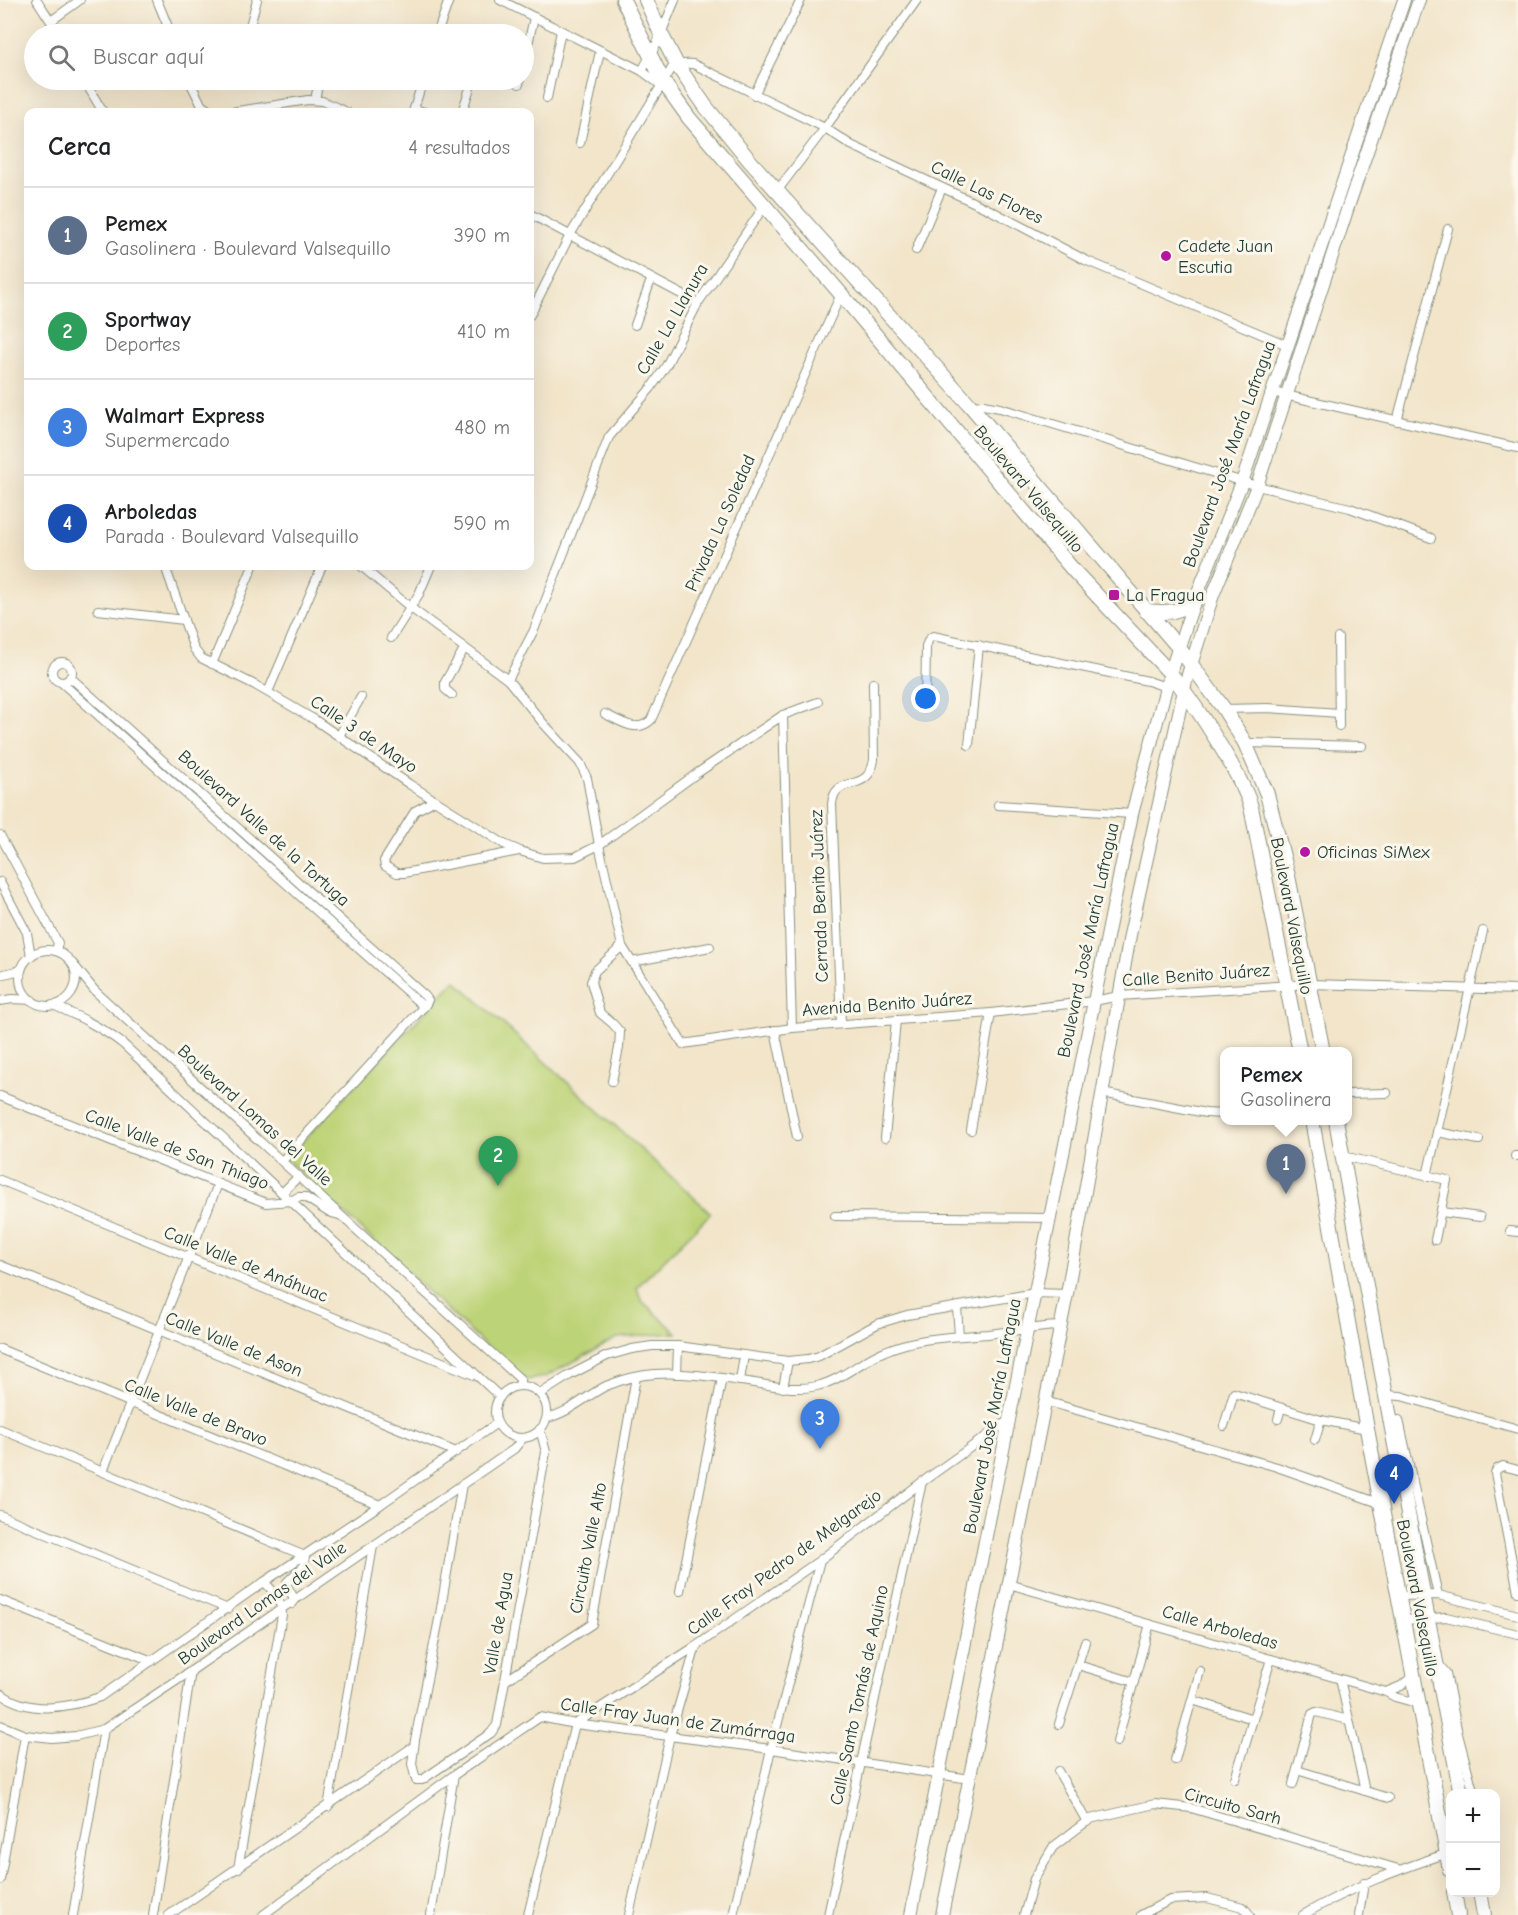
<!DOCTYPE html>
<html lang="es">
<meta charset="utf-8">
<style>
body{margin:0;font-family:"Comic Neue",sans-serif;background:#f6f6f6;color:#202124}
.controls{position:absolute;right:18px;bottom:18px;display:grid;overflow:hidden;border-radius:12px;box-shadow:0 6px 24px #0002}
.controls button{width:54px;height:54px;display:grid;place-items:center;padding:0;border:0;border-bottom:2px solid #e0e0e0;background:#fff;color:#202124;font:30px sans-serif}
.you{position:absolute;left:926px;top:699px;width:21px;height:21px;margin:-15px;border:4px solid #fff;border-radius:50%;background:#1a73e8;box-shadow:0 0 0 9px #1a73e833}
.badge{display:grid;place-items:center;width:39px;height:39px;border-radius:50%;background:#b5179e;color:#fff;font-size:20px;font-weight:700}
.pin{position:absolute;translate:-50% -50px;filter:drop-shadow(0 2px 3px #0008)}
.pin::after{content:'';position:absolute;top:32px;width:21px;height:18px;background:inherit;clip-path:polygon(0 0,100% 0,50% 100%)}
.popup{position:absolute;left:1220px;top:1047px;width:132px;height:78px;box-sizing:border-box;display:grid;place-content:center;border-radius:12px;background:#fff;filter:drop-shadow(0 2px 4px #0005);font-size:20px;white-space:nowrap;color:#757577}
.popup b{font-size:22px;color:#202124}
.popup::after{content:'';position:absolute;left:50%;top:100%;margin-left:-12px;border:12px solid transparent;border-top-color:#fff}
.list{margin:0;padding:0;list-style:none}
h2{display:flex;justify-content:space-between;align-items:center;height:78px;margin:0;padding:0 24px;font-size:26px}
h2 small{font-size:20px;font-weight:400;color:#757577}
.list li{display:grid;grid-template-columns:39px 1fr auto;gap:18px;align-items:center;box-sizing:border-box;height:96px;padding:0 24px;border-top:2px solid #e0e0e0}
.list b{display:block;font-size:22px;white-space:nowrap}
.list p{margin:0;font-size:20px;white-space:nowrap;color:#757577}
.list em{font-size:20px;font-style:normal;color:#757577}
.icon{flex:none;width:33px;height:33px;fill:none;stroke:currentColor;stroke-width:2;stroke-linecap:round;stroke-linejoin:round}
.map{position:relative;flex:none;width:1518px;height:1915px;overflow:hidden}
.search{position:absolute;background:#fff;box-shadow:0 6px 24px #0002;left:24px;top:24px;width:510px;height:66px;display:flex;align-items:center;gap:15px;box-sizing:border-box;padding:0 21px;border-radius:33px;color:#757577;font-size:22px}
.panel{position:absolute;background:#fff;box-shadow:0 6px 24px #0002;left:24px;top:108px;width:510px;height:462px;border-radius:12px}
.map>svg:first-child{display:block}
.green{fill:#bdd377;stroke:#6e8856;stroke-width:1.5}
.lines{fill:none;stroke-linecap:round;stroke-linejoin:round}
.street-casing{stroke:#88917f;stroke-width:10}
.secondary-casing{stroke:#88917f;stroke-width:14}
.primary-casing{stroke:#88917f;stroke-width:16}
.street{stroke:#fff;stroke-width:8}
.secondary{stroke:#fff;stroke-width:12}
.primary{stroke:#fff;stroke-width:14}
.poi-dot{fill:#b5179e;stroke:#fbf7ec;stroke-width:2}
.labels{text-anchor:middle;stroke-width:6;stroke-linejoin:round;paint-order:stroke}
.street-label{font-size:18px;fill:#1f3d34;stroke:#fbf7ec}
.poi-label{font-size:18px;fill:#1f3d34;stroke:#fbf7ec;text-anchor:start}
</style>
<div class="map">
<svg width="1518" height="1915" viewBox="0 0 1518 1915">
<rect width="100%" height="100%" fill="#fbf7ec"/>
<filter id="ink" filterUnits="userSpaceOnUse"><feTurbulence type="fractalNoise" baseFrequency=".0167" numOctaves="2"/><feDisplacementMap in="SourceGraphic" scale="12" xChannelSelector="R" yChannelSelector="G"/><feConvolveMatrix kernelMatrix="1 2 1 2 8 2 1 2 1" color-interpolation-filters="sRGB"/></filter>
<filter id="wash" filterUnits="userSpaceOnUse"><feTurbulence type="fractalNoise" baseFrequency=".008" numOctaves="4" result="noise"/><feDisplacementMap in="SourceGraphic" scale="24" xChannelSelector="R" yChannelSelector="G"/><feGaussianBlur stdDeviation="1.35" result="paint"/><feColorMatrix in="noise" values="0 0 0 0 0 0 0 0 0 0 0 0 0 0 0 0 0 1.4 0 .05"/><feComposite in="paint" operator="in"/></filter>
<g filter="url(#wash)">
<rect width="100%" height="100%" fill="#f2e5ca"/>
<path class="green" d="M455 980 711 1213 637 1287 641 1300 677 1333 617 1338 545 1377 526 1380 508 1367 286 1159Z"/>
</g>
<g filter="url(#ink)">
<g class="lines">
<g class="street-casing">
<g id="street">
<path d="M37 0 59 34"/>
<path d="M157 0 171 34"/>
<path d="M500 0 642 71 662 86"/>
<path d="M51 21 80 0"/>
<path d="M248 33 257 0"/>
<path d="M437 34 449 0"/>
<path d="M524 63 534 17"/>
<path d="M642 71 658 41 675 0"/>
<path d="M84 80 103 112"/>
<path d="M189 80 202 106 213 112"/>
<path d="M519 84 520 80"/>
<path d="M754 95 801 0"/>
<path d="M547 98 561 31"/>
<path d="M315 100 319 80"/>
<path d="M414 109 425 112"/>
<path d="M231 112 308 100 322 101 347 112"/>
<path d="M413 112 423 80"/>
<path d="M462 112 471 85"/>
<path d="M580 143 600 51"/>
<path d="M777 191 825 128 917 0"/>
<path d="M530 214 698 303"/>
<path d="M916 250 942 188"/>
<path d="M530 315 570 235 672 68C679 64 684 63 693 64L825 128 851 145 990 210 1085 260 1287 345"/>
<path d="M635 325 651 280"/>
<path d="M1272 392 1518 448"/>
<path d="M970 406 983 405 1000 408 1257 486 1350 508 1431 538"/>
<path d="M1397 421 1448 229"/>
<path d="M165 566 194 649 201 658 255 685 315 720 409 784 504 844 520 851 543 858 575 857 599 845 696 774 783 715 818 702"/>
<path d="M361 566 411 608 508 680 543 723 580 763 587 778 599 845 622 946 683 1044 792 1028 991 1013 1094 1001 1119 996 1212 990 1310 984 1518 990"/>
<path d="M98 610 184 620"/>
<path d="M391 638 419 594 431 566"/>
<path d="M1338 638 1339 726"/>
<circle cx="62" cy="672" r="10"/>
<path d="M212 664 253 566"/>
<path d="M70 677 425 996 428 1000 426 1004 282 1161"/>
<path d="M508 680 534 630 609 437 651 388 666 366 698 303 765 205"/>
<path d="M61 682 424 1007"/>
<path d="M268 692 322 566"/>
<path d="M452 695 445 689V682L464 649"/>
<path d="M925 708 926 646 929 639 933 636 1148 681 1166 687"/>
<path d="M1224 709 1268 708 1339 713"/>
<path d="M605 714C620 721 637 734 651 720L841 294"/>
<path d="M783 715 792 1028"/>
<path d="M339 736 361 697"/>
<path d="M1245 743 1362 746"/>
<path d="M969 745 979 645"/>
<path d="M435 800 415 811 384 861 385 866 397 873H404L519 851"/>
<path d="M998 805 1132 814"/>
<path d="M0 835 58 943 56 951"/>
<path d="M0 882 27 933 31 956"/>
<circle cx="48" cy="978" r="28"/>
<path d="M632 962 710 947"/>
<path d="M73 964 95 991 520 1379V1386"/>
<path d="M0 975 21 970"/>
<path d="M0 1001 13 999 32 1000"/>
<path d="M53 1005C78 1016 101 1027 123 1044L500 1397"/>
<path d="M841 1024 832 804C835 772 868 796 874 760L873 683"/>
<path d="M775 1030 797 1137"/>
<path d="M612 1081 619 1048 620 1032 613 1024 600 1013 591 982 595 971 622 946"/>
<path d="M1102 1093 1206 1113 1224 1114"/>
<path d="M1348 1094 1387 1093"/>
<path d="M0 1096 266 1203 291 1201 298 1197H305L328 1212 339 1215"/>
<path d="M971 1130 991 1013"/>
<path d="M1437 1132 1479 1140"/>
<path d="M885 1138 896 1020"/>
<path d="M1343 1156 1447 1180 1435 1240"/>
<path d="M1515 1156H1518"/>
<path d="M1427 1176 1483 931"/>
<path d="M0 1180 474 1375"/>
<path d="M282 1193 299 1176"/>
<path d="M1441 1212 1480 1217"/>
<path d="M835 1216 1050 1218"/>
<path d="M1510 1231 1518 1232"/>
<path d="M0 1265 456 1452"/>
<path d="M957 1307 959 1336"/>
<path d="M0 1349 380 1505"/>
<path d="M677 1374 678 1346"/>
<path d="M740 1381 744 1355"/>
<circle cx="521" cy="1412" r="26"/>
<path d="M783 1388 788 1361"/>
<path d="M540 1394 570 1375 607 1356 632 1349 652 1346H678L788 1361 808 1359 819 1356 877 1324 907 1315 1035 1293 1067 1294"/>
<path d="M1386 1395 1401 1396 1518 1429"/>
<path d="M1045 1401 1277 1467 1382 1504"/>
<path d="M547 1418C569 1413 586 1396 606 1386 621 1380 639 1375 655 1374 688 1372 721 1378 754 1383 775 1386 796 1391 817 1386 842 1380 862 1360 885 1351 918 1337 953 1337 988 1334 1012 1331 1036 1327 1060 1326"/>
<path d="M1278 1419 1281 1408"/>
<path d="M1399 1420 1438 1595"/>
<path d="M1224 1426 1234 1393 1321 1420 1367 1429"/>
<path d="M0 1429 305 1556 304 1566 287 1582V1586L295 1600 292 1604"/>
<path d="M1315 1440 1321 1420"/>
<path d="M1518 1470 1503 1466 1497 1469 1495 1473 1518 1592"/>
<path d="M103 1471 218 1184"/>
<path d="M462 1484 440 1614 415 1740 412 1764 416 1780H422L491 1733 497 1725 546 1452 540 1429"/>
<path d="M0 1515 228 1609"/>
<path d="M1009 1584 1386 1692 1395 1697 1420 1704"/>
<path d="M680 1591 722 1378"/>
<path d="M1400 1596 1438 1595 1518 1615"/>
<path d="M0 1600 152 1661"/>
<path d="M1405 1620 1446 1617 1518 1634"/>
<path d="M1078 1665 1134 1682"/>
<path d="M1439 1665 1446 1673 1458 1734 1474 1794"/>
<path d="M1340 1679 1365 1791"/>
<path d="M505 1681 592 1624 636 1377"/>
<path d="M1386 1692 1401 1686 1414 1675"/>
<path d="M0 1693C30 1715 67 1708 100 1697L264 1582 380 1505 497 1423"/>
<path d="M1192 1700 1253 1719"/>
<path d="M575 1724 696 1646 820 1560 922 1482 1009 1420"/>
<path d="M1059 1724 1085 1642"/>
<path d="M0 1725 25 1735 52 1738 76 1736 104 1729 191 1671 514 1449 523 1438"/>
<path d="M1117 1742 1150 1624"/>
<path d="M1175 1760 1200 1671"/>
<path d="M1297 1770 1388 1798"/>
<path d="M1058 1771 1087 1822"/>
<path d="M1235 1779 1271 1659"/>
<path d="M1293 1784 1312 1714 1316 1712 1349 1720"/>
<path d="M328 1807 373 1546"/>
<path d="M238 1869 282 1615C282 1602 274 1591 264 1582"/>
<path d="M0 1880 25 1735"/>
<path d="M73 1915 104 1729"/>
<path d="M153 1915 191 1671"/>
<path d="M169 1915 414 1746"/>
<path d="M263 1915 454 1775 540 1717 575 1724 771 1749 970 1779"/>
<path d="M431 1915 454 1775"/>
<path d="M528 1915 575 1724"/>
<path d="M629 1915 670 1736 696 1646"/>
<path d="M733 1915 771 1749 820 1560"/>
<path d="M828 1915 922 1482"/>
<path d="M1024 1915 1034 1879 1053 1847 1090 1819 1155 1804 1191 1808 1398 1869"/>
<path d="M1141 1915 1170 1900 1207 1898 1243 1907 1250 1915"/>
<path d="M1303 1915C1349 1888 1397 1870 1448 1853"/>
<path d="M1359 1915 1364 1883"/>
</g>
</g>
<g class="secondary-casing">
<g id="secondary">
<path d="M911 1915 1009 1420 1132 814 1170 673 1194 602 1242 482 1404 0"/>
<path d="M942 1915 1067 1294 1130 935 1186 681 1213 595 1257 486 1349 204 1419 0"/>
</g>
</g>
<g class="primary-casing">
<g id="primary">
<path d="M623 0 664 83 689 118 841 294 1074 571 1170 673C1193 701 1213 733 1231 764 1238 778 1247 792 1251 807L1300 1052"/>
<path d="M646 0 661 34 677 65 706 107 750 161 969 404 1179 648 1224 709 1245 743 1267 794 1288 876 1323 1052"/>
<path d="M1146 611C1167 613 1176 613 1194 602"/>
<path d="M1312 1120 1367 1429 1450 1870"/>
<path d="M1336 1120 1394 1440 1461 1794"/>
<path d="M1454 1892 1458 1915"/>
<path d="M1480 1892 1484 1915"/>
</g>
</g>
<use href="#street" class="street"/>
<use href="#secondary" class="secondary"/>
<use href="#primary" class="primary"/>
</g>
</g>
<g class="poi-dot">
<circle cx="1166" cy="256" r="6"/>
<rect x="1108" y="589" width="12" height="12" rx="3"/>
<circle cx="1305" cy="852" r="6"/>
</g>
<g class="labels">
<g class="street-label">
<text transform="translate(987 192) rotate(26)" y="6">Calle Las Flores</text>
<text transform="translate(672 319) rotate(-60)" y="6">Calle La Llanura</text>
<text transform="translate(1229 454) rotate(-70)" y="6">Boulevard José María Lafragua</text>
<text transform="translate(1029 489) rotate(50)" y="6">Boulevard Valsequillo</text>
<text transform="translate(720 523) rotate(-66)" y="6">Privada La Soledad</text>
<text transform="translate(364 734) rotate(34)" y="6">Calle 3 de Mayo</text>
<text transform="translate(264 828) rotate(42)" y="6">Boulevard Valle de la Tortuga</text>
<text transform="translate(819 896) rotate(-92)" y="6">Cerrada Benito Juárez</text>
<text transform="translate(1292 916) rotate(79)" y="6">Boulevard Valsequillo</text>
<text transform="translate(1088 940) rotate(-78)" y="6">Boulevard José María Lafragua</text>
<text transform="translate(1196 975) rotate(-4)" y="6">Calle Benito Juárez</text>
<text transform="translate(887 1004) rotate(-4)" y="6">Avenida Benito Juárez</text>
<text transform="translate(255 1115) rotate(42)" y="6">Boulevard Lomas del Valle</text>
<text transform="translate(177 1149) rotate(21)" y="6">Calle Valle de San Thiago</text>
<text transform="translate(246 1264) rotate(22)" y="6">Calle Valle de Anáhuac</text>
<text transform="translate(234 1344) rotate(22)" y="6">Calle Valle de Ason</text>
<text transform="translate(196 1412) rotate(22)" y="6">Calle Valle de Bravo</text>
<text transform="translate(992 1416) rotate(-79)" y="6">Boulevard José María Lafragua</text>
<text transform="translate(588 1548) rotate(-79)" y="6">Circuito Valle Alto</text>
<text transform="translate(784 1562) rotate(-36)" y="6">Calle Fray Pedro de Melgarejo</text>
<text transform="translate(1418 1598) rotate(79)" y="6">Boulevard Valsequillo</text>
<text transform="translate(262 1603) rotate(-35)" y="6">Boulevard Lomas del Valle</text>
<text transform="translate(498 1623) rotate(-80)" y="6">Valle de Agua</text>
<text transform="translate(1220 1627) rotate(16)" y="6">Calle Arboledas</text>
<text transform="translate(859 1695) rotate(-78)" y="6">Calle Santo Tomás de Aquino</text>
<text transform="translate(678 1720) rotate(8)" y="6">Calle Fray Juan de Zumárraga</text>
<text transform="translate(1233 1806) rotate(15)" y="6">Circuito Sarh</text>
</g>
<g class="poi-label">
<text x="1178" y="252">Cadete Juan<tspan x="1178" dy="21">Escutia</tspan></text>
<text x="1126" y="601">La Fragua</text>
<text x="1317" y="858">Oficinas SiMex</text>
</g>
</g>
</svg>
<div class="controls">
<button>+</button>
<button>−</button>
</div>
<div class="you"></div>
<div class="pin badge" style="left:1286px;top:1194px;background:#5c6f8a">1</div>
<div class="popup"><b>Pemex</b>Gasolinera</div>
<div class="pin badge" style="left:498px;top:1186px;background:#2e9e5b">2</div>
<div class="pin badge" style="left:820px;top:1449px;background:#3f7fe0">3</div>
<div class="pin badge" style="left:1394px;top:1504px;background:#1a4fb4">4</div>
<div class="search"><svg class="icon" aria-label="search" viewBox="0 0 24 24"><circle cx="10" cy="10" r="6"/><path d="M15 15l6 6"/></svg>Buscar aquí</div>
<section class="panel">
<h2>Cerca<small>4 resultados</small></h2>
<ul class="list">
<li><span class="badge" style="background:#5c6f8a">1</span><div><b>Pemex</b><p>Gasolinera · Boulevard Valsequillo</p></div><em>390 m</em></li>
<li><span class="badge" style="background:#2e9e5b">2</span><div><b>Sportway</b><p>Deportes</p></div><em>410 m</em></li>
<li><span class="badge" style="background:#3f7fe0">3</span><div><b>Walmart Express</b><p>Supermercado</p></div><em>480 m</em></li>
<li><span class="badge" style="background:#1a4fb4">4</span><div><b>Arboledas</b><p>Parada · Boulevard Valsequillo</p></div><em>590 m</em></li>
</ul>
</section>
</div>
